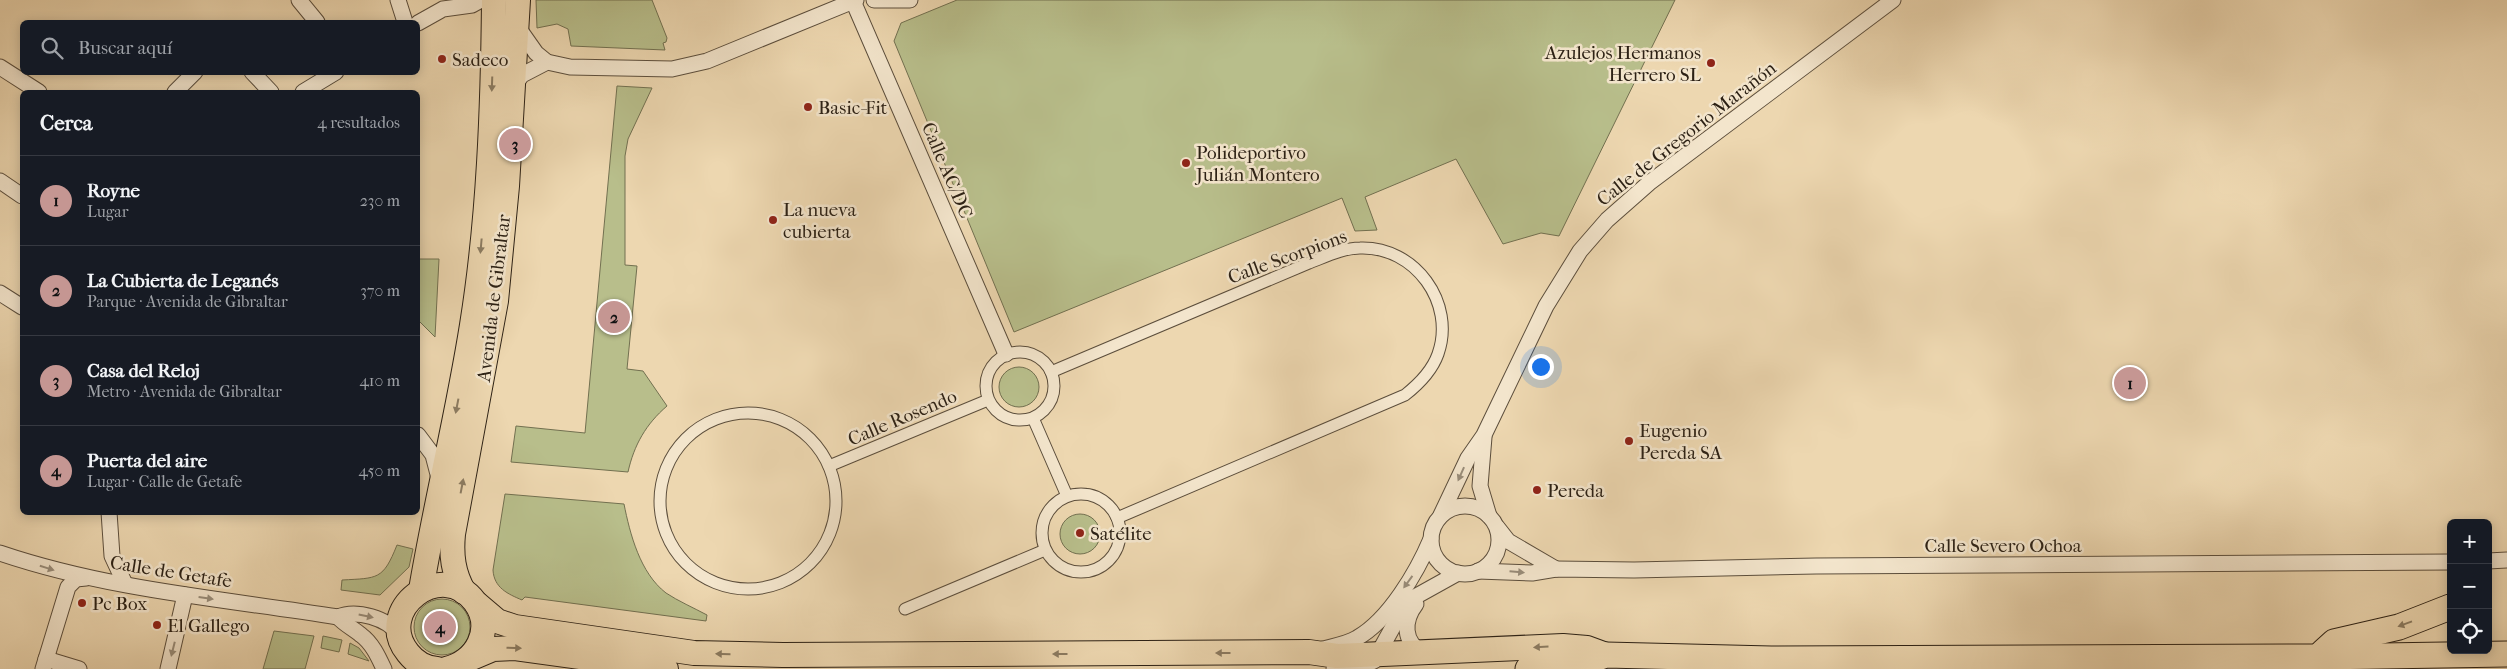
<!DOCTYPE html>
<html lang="es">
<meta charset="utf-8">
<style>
body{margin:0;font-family:"IM FELL French Canon",serif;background:#242831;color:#f1f3f6}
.controls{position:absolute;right:15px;bottom:15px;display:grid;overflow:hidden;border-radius:8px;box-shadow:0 2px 12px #0003}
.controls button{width:45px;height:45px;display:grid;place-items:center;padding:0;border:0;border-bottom:1px solid #363941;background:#171b24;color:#f1f3f6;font:25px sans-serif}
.you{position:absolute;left:1540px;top:366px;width:18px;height:18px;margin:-12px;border:4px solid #fff;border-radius:50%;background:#1a73e8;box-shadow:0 0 0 8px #1a73e833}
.badge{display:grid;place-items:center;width:32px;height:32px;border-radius:50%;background:#c59692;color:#111;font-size:16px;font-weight:700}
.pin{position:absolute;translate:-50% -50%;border:2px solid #fff;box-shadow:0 1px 5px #0006}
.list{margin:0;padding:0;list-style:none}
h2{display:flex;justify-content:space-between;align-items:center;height:65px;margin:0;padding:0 20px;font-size:21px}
h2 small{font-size:16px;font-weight:400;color:#9ea1a6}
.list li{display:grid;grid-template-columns:32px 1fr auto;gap:15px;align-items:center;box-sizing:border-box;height:90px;padding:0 20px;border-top:1px solid #363941}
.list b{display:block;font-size:19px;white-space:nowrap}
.list p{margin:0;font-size:16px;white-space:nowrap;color:#9ea1a6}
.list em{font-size:16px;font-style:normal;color:#9ea1a6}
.icon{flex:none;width:28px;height:28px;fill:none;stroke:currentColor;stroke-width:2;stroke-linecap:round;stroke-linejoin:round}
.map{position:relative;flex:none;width:2507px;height:669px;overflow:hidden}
.search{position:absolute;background:#171b24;box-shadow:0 2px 12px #0003;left:20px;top:20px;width:400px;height:55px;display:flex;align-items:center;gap:12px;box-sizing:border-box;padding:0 18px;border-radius:8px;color:#9ea1a6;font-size:19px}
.panel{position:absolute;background:#171b24;box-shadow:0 2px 12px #0003;left:20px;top:90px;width:400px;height:425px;border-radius:8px}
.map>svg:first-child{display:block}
.green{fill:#b8be8b;stroke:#727050}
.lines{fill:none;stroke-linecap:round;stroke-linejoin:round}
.pedestrian-casing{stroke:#5c4e3c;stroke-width:13}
.minor-casing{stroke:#5c4e3c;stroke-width:17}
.primary-casing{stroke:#2c2115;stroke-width:26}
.trunk-casing{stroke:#2c2115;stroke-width:27}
.pedestrian{stroke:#f3e5cc;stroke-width:11}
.minor{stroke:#f3e5cc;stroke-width:15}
.primary{stroke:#edd7b0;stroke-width:24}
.trunk{stroke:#edd7b0;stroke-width:25}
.oneway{fill:#8c7c62}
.oneway2{fill:#998d7a}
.poi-dot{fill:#8f2418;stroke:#f3e5cc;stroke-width:2}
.labels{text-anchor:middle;stroke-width:5;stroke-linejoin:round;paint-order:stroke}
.poi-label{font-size:19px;fill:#2c2115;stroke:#f3e5cc;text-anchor:start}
.street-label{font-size:19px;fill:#2c2115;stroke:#f3e5cc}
</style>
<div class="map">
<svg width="2507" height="669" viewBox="0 0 2507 669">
<rect width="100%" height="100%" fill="#edd7b0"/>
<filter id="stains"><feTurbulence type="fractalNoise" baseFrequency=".004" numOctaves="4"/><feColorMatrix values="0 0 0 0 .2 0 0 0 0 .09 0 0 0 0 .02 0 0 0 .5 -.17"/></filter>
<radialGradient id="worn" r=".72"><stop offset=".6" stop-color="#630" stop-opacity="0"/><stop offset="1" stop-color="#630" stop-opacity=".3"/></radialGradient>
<g class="green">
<path d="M536 0H652L667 38 666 42 663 43 665 50 571 46 568 29 557 24 537 28Z"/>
<path d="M957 0H1675L1559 236 1541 233 1503 244 1456 159 1365 197 1377 230 1355 231 1342 198 1014 332 894 41 901 23Z"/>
<path d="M617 86 652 88 628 139 625 156V265L637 266 627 369 643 371 667 406C646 424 634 445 628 472L511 462 516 426 585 433Z"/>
<path d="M418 259H439L435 337 418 320Z"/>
<circle cx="1019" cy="387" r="20"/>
<path d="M505 494 624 504C630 534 640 573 666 593 678 601 694 608 707 615L706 621 525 597 522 600C508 594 494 588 493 570Z"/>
<circle cx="1080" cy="534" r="20"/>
<path d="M397 545 413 549 409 567 380 595 341 590 342 580C378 578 383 580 397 545Z"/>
<circle cx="442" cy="627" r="28"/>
<path d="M274 631 314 636 305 669H263Z"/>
<path d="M323 636 342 640 339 652 321 648Z"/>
<path d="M350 643 359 648 369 661 348 654Z"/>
</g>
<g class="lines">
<g class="pedestrian-casing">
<g id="pedestrian">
<circle cx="1020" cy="386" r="34"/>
<path d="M1051 372 1309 263C1325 257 1343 248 1360 248 1415 246 1456 303 1438 354 1432 371 1419 384 1405 395L1117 518"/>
<circle cx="748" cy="501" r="88"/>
<path d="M1033 418 1067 496"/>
<path d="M829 466 988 400"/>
<circle cx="1081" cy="533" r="39"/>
<path d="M905 609 1045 550"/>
</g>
</g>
<g class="minor-casing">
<g id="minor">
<path d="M299 0 317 22"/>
<path d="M398 0 405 22"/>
<path d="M874 0H910"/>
<path d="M853 1 1006 354"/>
<path d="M418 23 443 9 472 5 481 0"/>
<path d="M517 26 536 53 547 62 570 67 672 69 707 61 856 0"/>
<path d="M0 67 39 92"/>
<path d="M252 72 271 92"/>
<path d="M513 87 522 75 547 62"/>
<path d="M175 92 195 72"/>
<path d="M303 92 336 72"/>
<path d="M0 181 22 196"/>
<path d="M0 293 22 307"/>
<path d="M418 435 433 455 439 478"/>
<path d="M1484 437 1480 486 1489 516"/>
<circle cx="1465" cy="540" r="34"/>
<path d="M109 512 112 556 125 584"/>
<path d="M1441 515 1468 458 1484 435 1546 306 1580 251 1607 220 1649 183 1893 0"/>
<path d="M1497 527 1508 541 1556 569"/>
<path d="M0 553C109 590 225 599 338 617 356 609 388 618 399 635"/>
<path d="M2488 561 2507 560"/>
<path d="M1478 571 1532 573 1556 569 1634 570 1816 566 2451 562"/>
<path d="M1416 604C1403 621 1403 642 1423 653"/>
<path d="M338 617C345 625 353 628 361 635 372 643 378 656 384 669"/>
<path d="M1323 649C1334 646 1347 644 1357 638 1389 620 1417 572 1431 539"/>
<path d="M46 659 79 669"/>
<path d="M43 669 68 587 76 579 86 578"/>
<path d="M168 669 185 595"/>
<path d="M1334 669 1365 665 1374 661 1404 607 1413 598 1458 573"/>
</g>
</g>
<g class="primary-casing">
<g id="primary">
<path d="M421 590C436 501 458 414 472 325 489 219 493 108 494 0"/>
<path d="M464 592C453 573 451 555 453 534L496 301 507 186 518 0"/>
<path d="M477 604 497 621 515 627 694 653 783 655 1309 652 1337 656 1563 646 1587 648 1606 655"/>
<path d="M467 660 493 649 515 648 666 669"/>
<path d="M437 669C425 668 415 662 408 653 373 610 442 557 475 602 495 629 476 663 446 669"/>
</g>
</g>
<g class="trunk-casing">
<g id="trunk">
<path d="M2323 652 2334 642 2399 627 2450 607"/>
<path d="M1528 669C1553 661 1584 664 1606 655L1771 659 2319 657 2507 654"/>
</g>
</g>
<use href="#pedestrian" class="pedestrian"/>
<use href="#minor" class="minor"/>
<use href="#primary" class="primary"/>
<use href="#trunk" class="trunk"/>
</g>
<defs><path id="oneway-solid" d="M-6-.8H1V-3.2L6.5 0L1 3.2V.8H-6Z" transform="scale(1.25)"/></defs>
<g class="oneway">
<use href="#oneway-solid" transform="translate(492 84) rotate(92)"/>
<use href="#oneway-solid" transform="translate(481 246) rotate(95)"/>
<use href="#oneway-solid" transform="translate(457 406) rotate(101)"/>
<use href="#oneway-solid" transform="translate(462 486) rotate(-79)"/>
<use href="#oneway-solid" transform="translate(2405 624) rotate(160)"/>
<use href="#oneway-solid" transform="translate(1541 647) rotate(177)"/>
<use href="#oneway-solid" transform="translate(514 648) rotate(2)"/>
<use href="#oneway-solid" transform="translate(1223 653) rotate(-180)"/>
<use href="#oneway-solid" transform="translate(723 654) rotate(-179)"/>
<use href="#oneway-solid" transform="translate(1060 654) rotate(180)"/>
</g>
<g class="oneway2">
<use href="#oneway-solid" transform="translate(1461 474) rotate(114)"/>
<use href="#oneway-solid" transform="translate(47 568) rotate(17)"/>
<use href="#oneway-solid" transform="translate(1517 572) rotate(5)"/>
<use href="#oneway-solid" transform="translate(1408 582) rotate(126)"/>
<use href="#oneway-solid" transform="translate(206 598) rotate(8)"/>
<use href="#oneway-solid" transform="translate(366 616) rotate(12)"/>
<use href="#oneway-solid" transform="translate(173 649) rotate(104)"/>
</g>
<g class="poi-dot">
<circle cx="442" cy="59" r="5"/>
<circle cx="1711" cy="63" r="5"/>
<circle cx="808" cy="107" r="5"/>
<circle cx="1186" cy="163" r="5"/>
<circle cx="773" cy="220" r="5"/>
<circle cx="1629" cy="441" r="5"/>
<circle cx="1537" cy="490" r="5"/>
<circle cx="1080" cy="533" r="5"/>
<circle cx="82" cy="603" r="5"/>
<circle cx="157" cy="625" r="5"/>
</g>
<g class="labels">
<g class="poi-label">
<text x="1701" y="59" text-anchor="end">Azulejos Hermanos<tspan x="1701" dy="22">Herrero SL</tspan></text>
<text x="452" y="66">Sadeco</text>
<text x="818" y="114">Basic-Fit</text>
<text x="1196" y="159">Polideportivo<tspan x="1196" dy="22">Julián Montero</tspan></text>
<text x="783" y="216">La nueva<tspan x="783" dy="22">cubierta</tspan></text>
<text x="1639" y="437">Eugenio<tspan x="1639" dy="22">Pereda SA</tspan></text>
<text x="1547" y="497">Pereda</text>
<text x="1090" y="540">Satélite</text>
<text x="92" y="610">Pc Box</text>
<text x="167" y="632">El Gallego</text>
</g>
<g class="street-label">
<text transform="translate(1686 133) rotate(-38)" y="7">Calle de Gregorio Marañón</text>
<text transform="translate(948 170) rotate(67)" y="7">Calle AC/DC</text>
<text transform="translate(1287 256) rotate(-20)" y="7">Calle Scorpions</text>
<text transform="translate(493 298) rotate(-83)" y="7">Avenida de Gibraltar</text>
<text transform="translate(902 417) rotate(-23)" y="7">Calle Rosendo</text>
<text x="2003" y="552">Calle Severo Ochoa</text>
<text transform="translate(171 571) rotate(9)" y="7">Calle de Getafe</text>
</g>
</g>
<rect width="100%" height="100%" filter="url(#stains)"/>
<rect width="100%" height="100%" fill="url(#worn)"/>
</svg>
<div class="controls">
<button>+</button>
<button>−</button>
<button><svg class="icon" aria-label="locate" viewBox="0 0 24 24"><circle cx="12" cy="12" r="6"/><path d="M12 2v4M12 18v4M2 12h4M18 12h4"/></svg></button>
</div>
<div class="you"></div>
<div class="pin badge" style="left:2130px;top:383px">1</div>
<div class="pin badge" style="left:614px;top:317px">2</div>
<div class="pin badge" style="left:515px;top:144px">3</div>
<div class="pin badge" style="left:440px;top:627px">4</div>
<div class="search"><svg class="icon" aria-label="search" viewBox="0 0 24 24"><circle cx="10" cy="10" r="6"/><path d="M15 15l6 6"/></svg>Buscar aquí</div>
<section class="panel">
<h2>Cerca<small>4 resultados</small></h2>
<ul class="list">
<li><span class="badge">1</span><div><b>Royne</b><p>Lugar</p></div><em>230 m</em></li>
<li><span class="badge">2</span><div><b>La Cubierta de Leganés</b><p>Parque · Avenida de Gibraltar</p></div><em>370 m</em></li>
<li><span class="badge">3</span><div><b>Casa del Reloj</b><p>Metro · Avenida de Gibraltar</p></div><em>410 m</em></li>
<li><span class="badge">4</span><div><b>Puerta del aire</b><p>Lugar · Calle de Getafe</p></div><em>450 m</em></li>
</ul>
</section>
</div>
